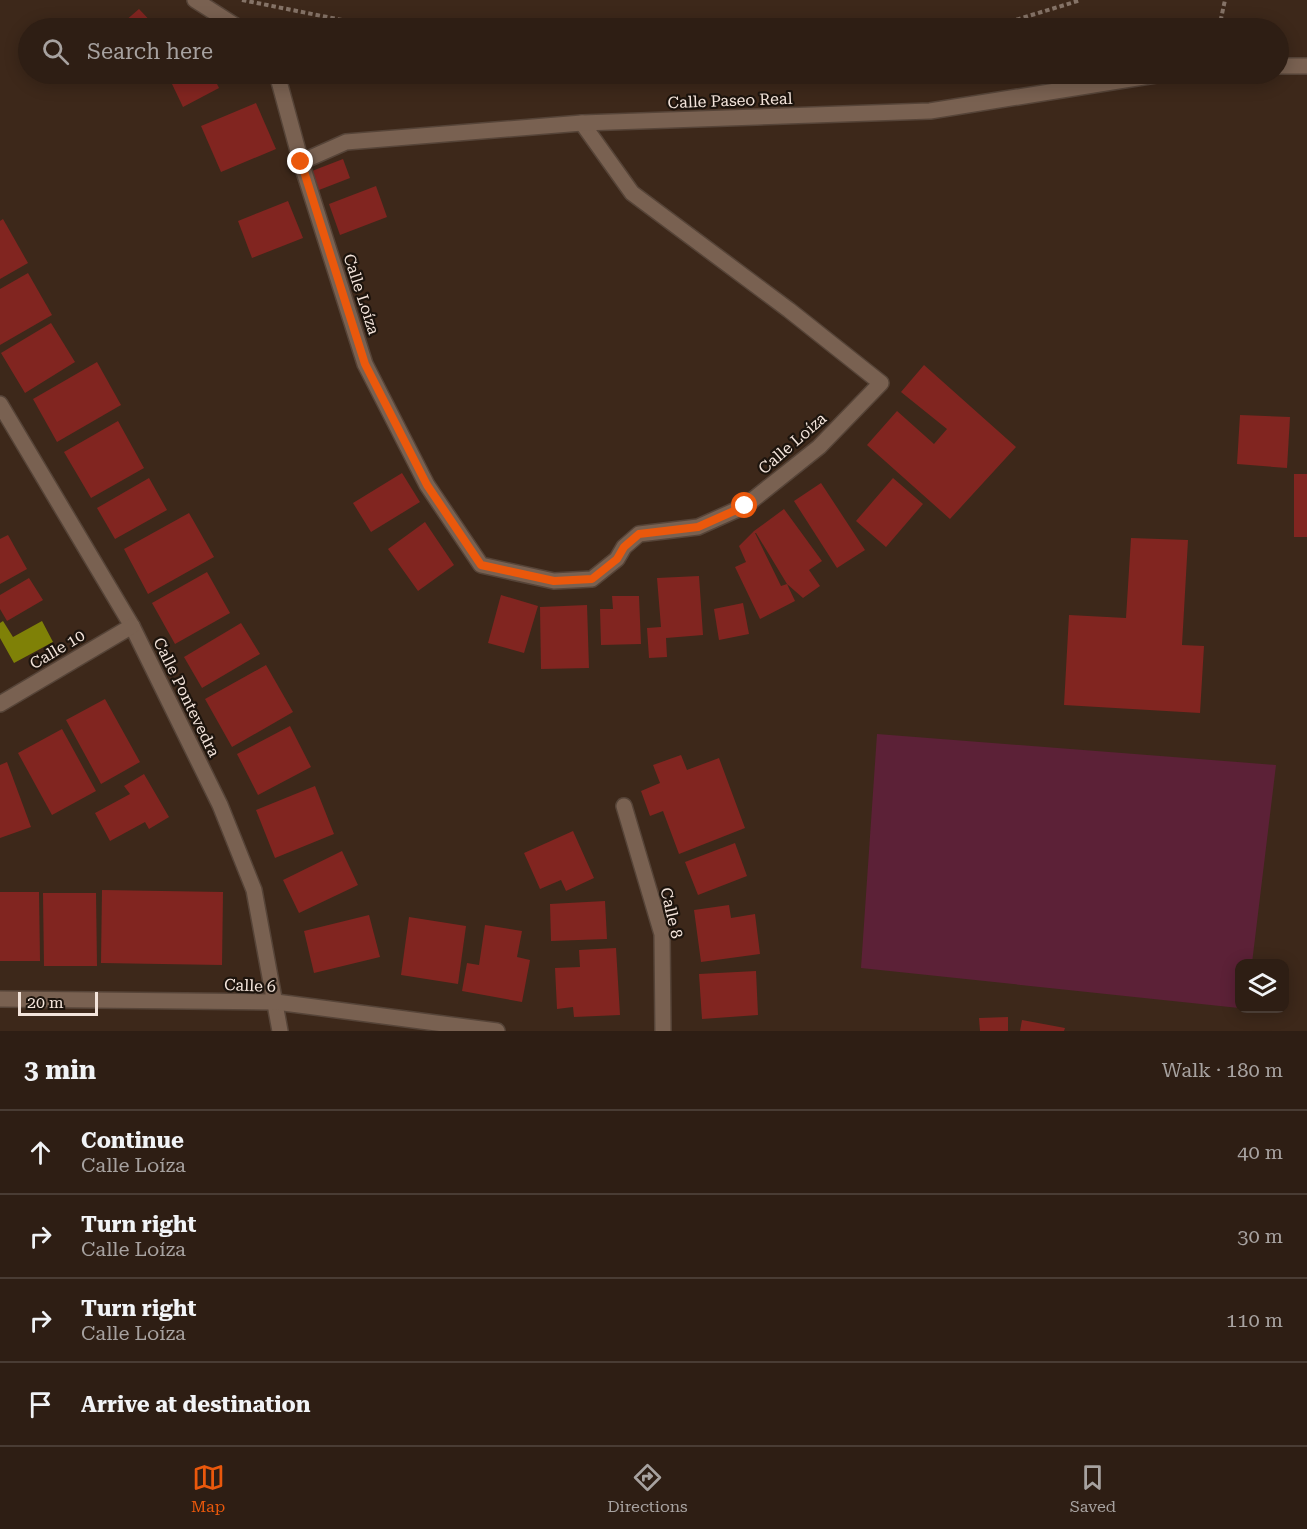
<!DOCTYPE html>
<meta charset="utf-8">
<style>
body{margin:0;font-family:"Roboto Serif",serif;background:#36271d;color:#f1f3f6}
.controls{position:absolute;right:18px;bottom:18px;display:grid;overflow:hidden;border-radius:12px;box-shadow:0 3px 15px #0003}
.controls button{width:54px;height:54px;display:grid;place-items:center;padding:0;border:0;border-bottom:2px solid #493c34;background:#2e1e14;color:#f1f3f6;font:30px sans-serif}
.scale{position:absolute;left:18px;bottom:15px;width:80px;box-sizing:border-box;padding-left:6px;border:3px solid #f3e4db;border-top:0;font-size:16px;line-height:21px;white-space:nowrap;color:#f3e4db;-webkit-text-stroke:4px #1d140d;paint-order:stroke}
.stop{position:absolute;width:18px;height:18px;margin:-14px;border:4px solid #ea580c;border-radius:50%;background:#fff}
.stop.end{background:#ea580c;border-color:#fff;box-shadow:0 2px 6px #0008}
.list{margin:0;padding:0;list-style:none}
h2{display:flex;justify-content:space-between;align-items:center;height:78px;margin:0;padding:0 24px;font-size:26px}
h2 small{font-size:20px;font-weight:400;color:#a7a2a0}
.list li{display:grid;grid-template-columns:39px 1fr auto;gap:18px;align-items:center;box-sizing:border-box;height:84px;padding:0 24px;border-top:2px solid #493c34}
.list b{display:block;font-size:22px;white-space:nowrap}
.list p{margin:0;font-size:20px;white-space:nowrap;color:#a7a2a0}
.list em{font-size:20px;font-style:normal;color:#a7a2a0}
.icon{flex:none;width:33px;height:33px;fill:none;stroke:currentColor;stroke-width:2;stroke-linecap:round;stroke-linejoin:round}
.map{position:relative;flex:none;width:1307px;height:1031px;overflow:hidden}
.search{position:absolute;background:#2e1e14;box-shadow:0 3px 15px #0003;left:18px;right:18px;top:18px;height:66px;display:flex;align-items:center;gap:15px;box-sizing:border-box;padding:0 21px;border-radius:33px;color:#a7a2a0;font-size:22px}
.sheet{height:414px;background:#2e1e14}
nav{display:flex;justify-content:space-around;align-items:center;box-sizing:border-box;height:84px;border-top:2px solid #493c34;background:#2e1e14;font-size:16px;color:#a7a2a0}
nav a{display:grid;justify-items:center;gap:3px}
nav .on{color:#ea580c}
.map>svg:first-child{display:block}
.green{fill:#5c2137}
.water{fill:#7f8107}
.building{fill:#812520;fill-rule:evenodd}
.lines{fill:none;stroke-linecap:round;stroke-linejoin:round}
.street-casing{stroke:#564438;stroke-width:18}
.path{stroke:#857367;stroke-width:4;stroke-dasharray:4.5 3;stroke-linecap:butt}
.street{stroke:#796151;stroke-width:15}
.route{stroke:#ea580c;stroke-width:8}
.labels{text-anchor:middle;stroke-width:4.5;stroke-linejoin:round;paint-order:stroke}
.street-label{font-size:16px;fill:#f3e4db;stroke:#1d140d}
</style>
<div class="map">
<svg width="1307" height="1031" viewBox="0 0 1307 1031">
<rect width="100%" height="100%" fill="#3d281a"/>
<path class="green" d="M877 734 1276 765 1252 963 1240 964 1239 1008 861 968Z"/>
<path class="water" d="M3 621 13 637 42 621 53 642 14 663 0 638V623Z"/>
<g class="building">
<path d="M139 9 157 28H117Z"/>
<path d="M191 74H212L219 88 183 107 172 84Z"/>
<path d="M256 103 276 149 221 172 201 126Z"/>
<path d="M343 159 350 178 319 190 312 171Z"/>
<path d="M376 186 387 217 340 235 329 204Z"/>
<path d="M288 201 303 238 252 258 238 221Z"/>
<path d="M3 219 28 263 0 279V221Z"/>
<path d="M28 273 52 315 0 345V289Z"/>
<path d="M51 323 75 362 25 393 1 353Z"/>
<path d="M97 362 121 405 57 442 33 399Z"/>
<path d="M924 365 1016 447 950 519 867 445 897 411 934 444 947 429 901 392Z"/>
<path d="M1240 415 1290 417 1287 468 1237 464Z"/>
<path d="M118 421 144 468 91 498 64 452Z"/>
<path d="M402 473 420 502 371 532 353 503Z"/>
<rect x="1294" y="474" width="13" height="63"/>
<path d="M149 478 167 510 115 539 97 508Z"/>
<path d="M893 478 923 504 886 547 856 521Z"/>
<path d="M821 483 865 550 837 568 794 501Z"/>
<path d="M784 509 822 561 809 570 820 586 803 598 787 584 795 601 760 619 735 567 746 562 739 546 754 531ZM755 533H756L787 584 781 586Z"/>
<path d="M189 513 214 557 148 594 124 549Z"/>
<path d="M425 522 454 565 418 591 388 549Z"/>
<path d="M8 535 27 569 0 584V539Z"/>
<path d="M1131 538 1188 540 1182 645 1204 646 1200 713 1064 705 1069 615 1126 618Z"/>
<path d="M207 572 230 613 175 644 152 603Z"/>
<path d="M699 576 703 635 666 638 667 657 649 658 647 628 661 627 657 578Z"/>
<path d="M29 578 43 600 7 621 0 609V595Z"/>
<path d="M501 595 538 606 524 653 488 643Z"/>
<path d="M612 596H639L641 644 601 645 600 609H613Z"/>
<path d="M743 603 749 634 719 640 714 609Z"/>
<path d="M587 605 589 668 541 669 540 607Z"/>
<path d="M241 623 260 654 202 688 184 657Z"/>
<path d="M266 665 293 712 232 747 205 699Z"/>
<path d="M105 699 140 762 101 784 66 720Z"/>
<path d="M290 726 311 767 258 795 237 754Z"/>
<path d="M62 729 96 791 52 815 18 753Z"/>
<path d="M681 755 687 770 719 758 745 828 679 854 663 811 650 816 641 791 660 783 653 765Z"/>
<path d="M7 762 31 827 0 838V765Z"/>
<path d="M144 774 169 817 149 829 145 822 110 841 95 813 130 794 124 786Z"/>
<path d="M315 786 334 834 275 858 256 810Z"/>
<path d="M573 831 594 878 566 891 561 880 540 889 524 853Z"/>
<path d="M735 843 747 876 698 895 685 862Z"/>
<path d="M342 851 358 885 299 913 283 880Z"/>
<path d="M102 890 223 892 222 965 101 963Z"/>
<path d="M0 892H39L40 961H0Z"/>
<path d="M43 893H96L97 966H44Z"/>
<path d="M605 901 607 939 551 941 550 904Z"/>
<path d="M729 905 731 918 755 914 760 954 701 962 694 910Z"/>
<path d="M369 915 380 957 314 973 304 931Z"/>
<path d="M409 917 466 926 458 984 401 975Z"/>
<path d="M485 925 522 931 517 957 530 960 522 1002 462 991 467 963 479 965Z"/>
<path d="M616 948 620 1015 574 1017 573 1007 557 1009 555 968 580 967 579 950Z"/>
<path d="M756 971 758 1015 702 1019 699 974Z"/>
<path d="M1008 1017V1031H980L979 1018Z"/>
<path d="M1022 1020 1065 1028 1064 1031H1020Z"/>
</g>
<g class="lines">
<g class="street-casing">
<g id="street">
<path d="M195 0 239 28"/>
<path d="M1278 66H1307"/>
<path d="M277 74 301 162 365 364 427 485 481 565 554 581 592 579 617 559 624 547 639 534 698 527 745 506 819 447 881 383 789 310 632 193 582 123"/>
<path d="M301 162 346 142 582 123 930 111 1162 74"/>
<path d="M0 404 132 626 220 805 254 890 280 1031"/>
<path d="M0 704 132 626"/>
<path d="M624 806 662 934 663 1031"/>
<path d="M0 999 276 1002 497 1031"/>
</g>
</g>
<g class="path">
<path d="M242 0 382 28"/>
<path d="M942 28 1012 21 1081 0"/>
<path d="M1219 28 1225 0"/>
</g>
<use href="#street" class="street"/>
</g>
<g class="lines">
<path class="route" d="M301 162 365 364 427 485 481 565 554 581 592 579 617 559 624 547 639 534 698 527 745 506"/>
</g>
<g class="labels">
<g class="street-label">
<text transform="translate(730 100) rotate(-2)" y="6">Calle Paseo Real</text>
<text transform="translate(362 294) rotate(72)" y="6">Calle Loíza</text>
<text transform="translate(792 443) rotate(-41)" y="6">Calle Loíza</text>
<text transform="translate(57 649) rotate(-31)" y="6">Calle 10</text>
<text transform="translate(187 697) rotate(64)" y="6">Calle Pontevedra</text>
<text transform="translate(672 913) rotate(77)" y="6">Calle 8</text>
<text transform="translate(250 985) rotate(2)" y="6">Calle 6</text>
</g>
</g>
</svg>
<div class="controls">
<button><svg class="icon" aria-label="layers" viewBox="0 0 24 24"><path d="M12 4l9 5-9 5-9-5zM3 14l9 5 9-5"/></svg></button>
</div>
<div class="scale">20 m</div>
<div class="stop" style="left:745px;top:506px"></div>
<div class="stop end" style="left:301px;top:162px"></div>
<div class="search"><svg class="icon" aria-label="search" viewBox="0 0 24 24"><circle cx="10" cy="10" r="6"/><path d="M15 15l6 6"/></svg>Search here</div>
</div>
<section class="sheet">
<h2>3 min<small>Walk · 180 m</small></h2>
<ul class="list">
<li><svg class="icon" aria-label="ahead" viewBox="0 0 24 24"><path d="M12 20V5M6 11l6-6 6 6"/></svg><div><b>Continue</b><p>Calle Loíza</p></div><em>40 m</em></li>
<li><svg class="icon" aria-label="right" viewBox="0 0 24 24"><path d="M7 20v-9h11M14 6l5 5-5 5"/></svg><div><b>Turn right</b><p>Calle Loíza</p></div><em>30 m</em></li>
<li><svg class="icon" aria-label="right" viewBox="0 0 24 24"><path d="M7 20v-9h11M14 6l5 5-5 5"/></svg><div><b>Turn right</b><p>Calle Loíza</p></div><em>110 m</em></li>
<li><svg class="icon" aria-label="arrive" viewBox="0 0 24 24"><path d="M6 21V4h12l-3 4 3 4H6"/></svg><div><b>Arrive at destination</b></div></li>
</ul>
</section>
<nav>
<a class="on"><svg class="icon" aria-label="map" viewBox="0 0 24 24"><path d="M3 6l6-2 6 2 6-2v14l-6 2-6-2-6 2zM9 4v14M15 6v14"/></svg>Map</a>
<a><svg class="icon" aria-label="directions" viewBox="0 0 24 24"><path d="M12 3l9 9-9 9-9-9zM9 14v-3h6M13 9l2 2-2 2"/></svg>Directions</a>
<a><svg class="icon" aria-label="saved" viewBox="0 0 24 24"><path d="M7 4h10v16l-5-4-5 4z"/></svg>Saved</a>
</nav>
